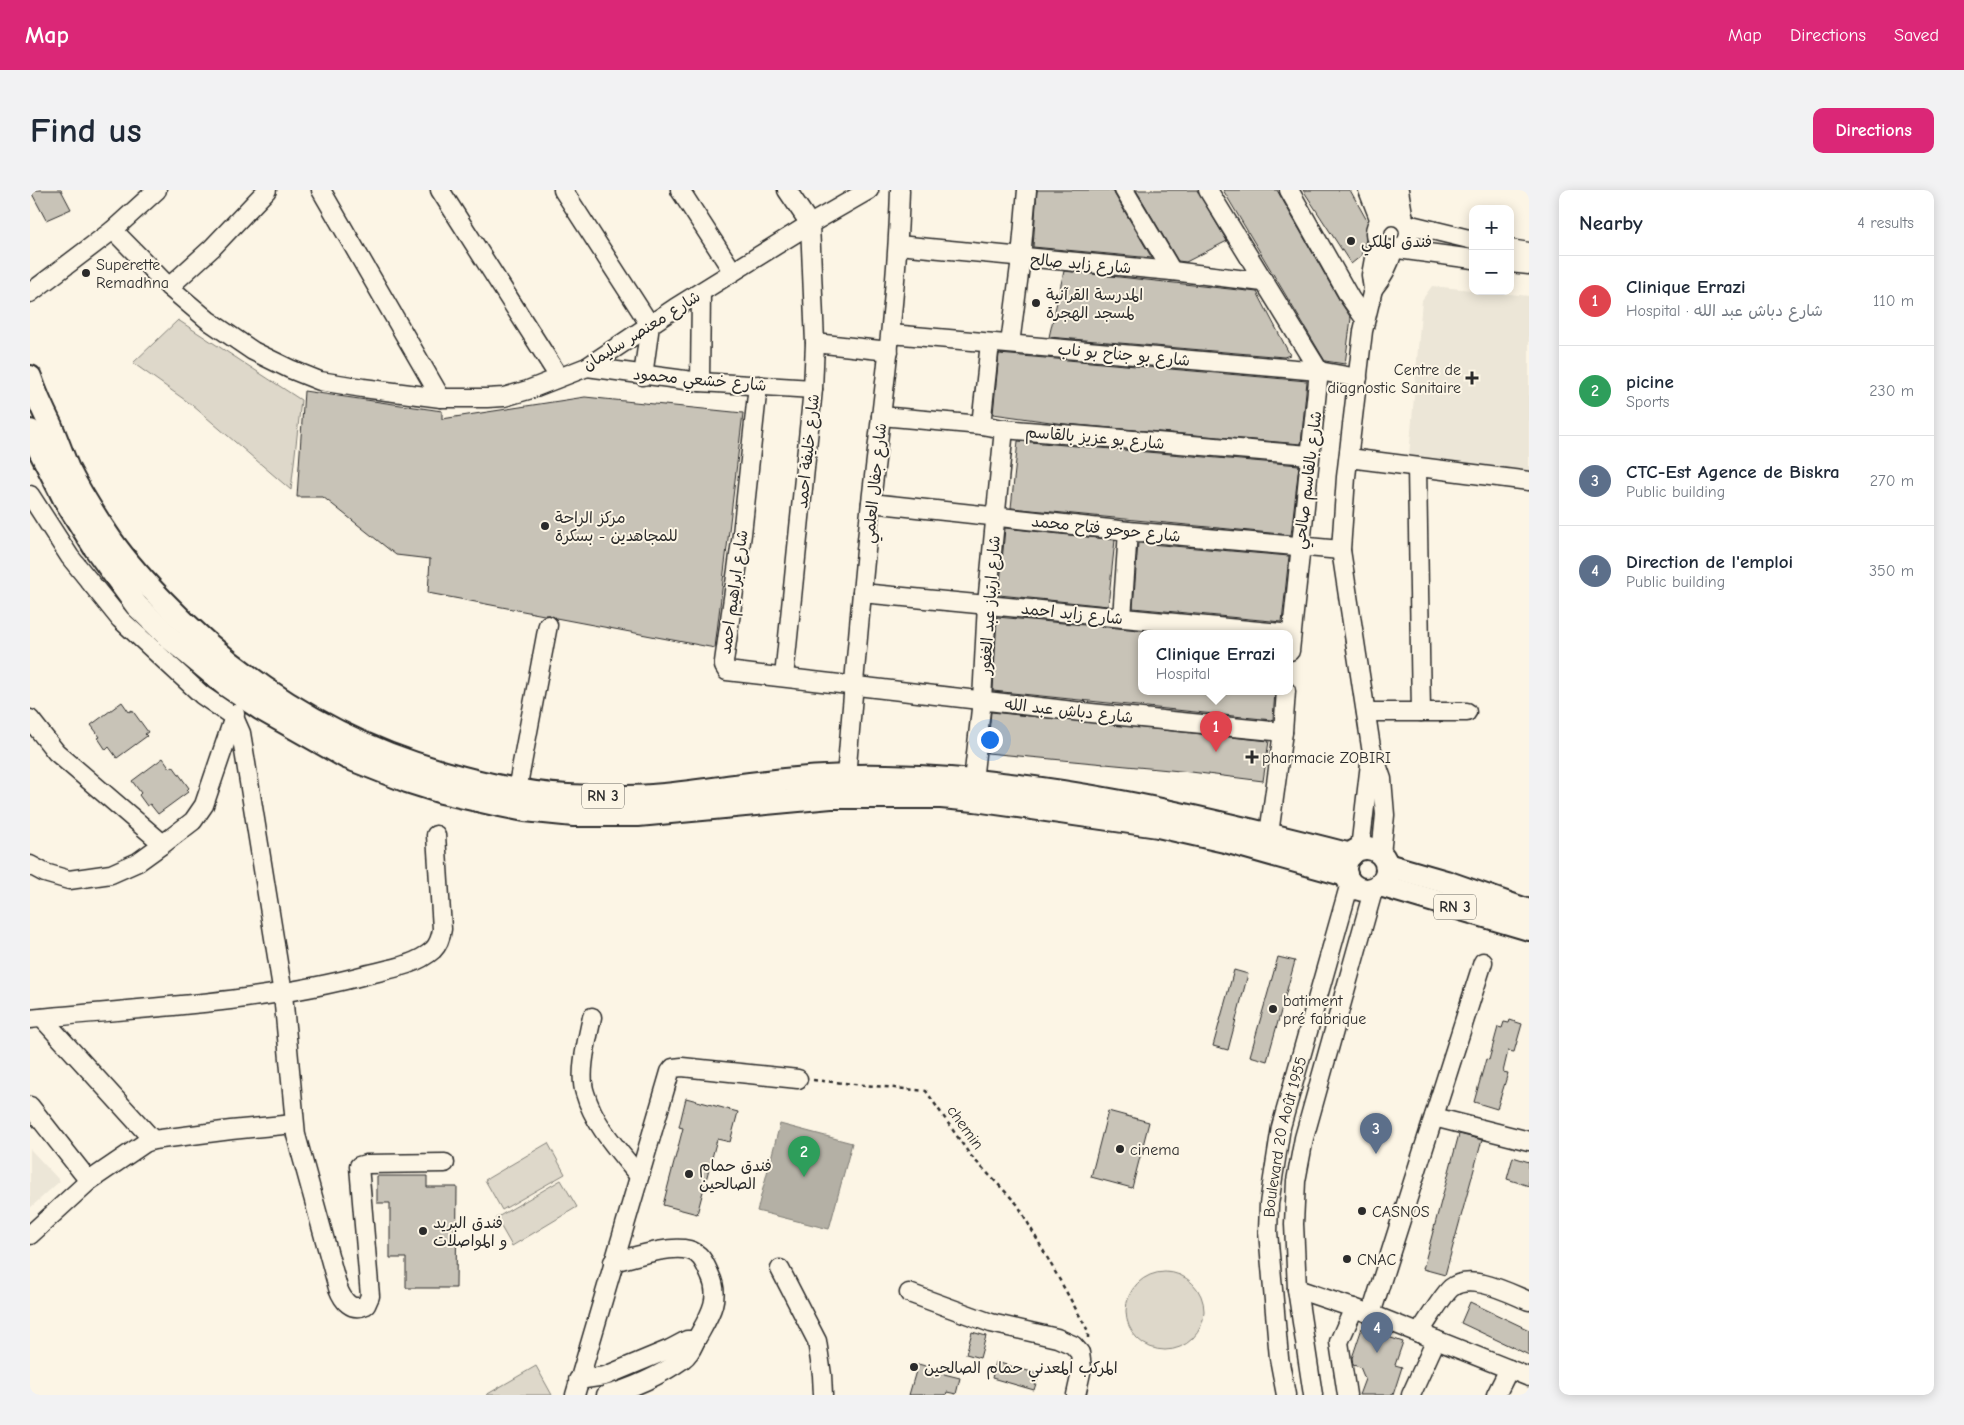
<!DOCTYPE html>
<meta charset="utf-8">
<style>
body{margin:0;font-family:"Comic Neue","Playpen Sans Arabic",sans-serif;background:#f2f2f3;color:#1f2937}
.controls{position:absolute;right:15px;top:15px;display:grid;overflow:hidden;border-radius:10px;box-shadow:0 2px 12px #0003}
.controls button{width:45px;height:45px;display:grid;place-items:center;padding:0;border:0;border-bottom:1px solid #e0e1e3;background:#fff;color:#1f2937;font:25px sans-serif}
.you{position:absolute;left:959px;top:549px;width:18px;height:18px;margin:-12px;border:4px solid #fff;border-radius:50%;background:#1a73e8;box-shadow:0 0 0 8px #1a73e833}
.badge{display:grid;place-items:center;width:32px;height:32px;border-radius:50%;background:#db2777;color:#fff;font-size:16px;font-weight:700}
.pin{position:absolute;translate:-50% -41px;filter:drop-shadow(0 1px 2px #0008)}
.pin::after{content:'';position:absolute;top:26px;width:18px;height:15px;background:inherit;clip-path:polygon(0 0,100% 0,50% 100%)}
.popup{position:absolute;left:1108px;top:440px;width:155px;height:65px;box-sizing:border-box;display:grid;place-content:center;border-radius:10px;background:#fff;filter:drop-shadow(0 1px 4px #0005);font-size:16px;white-space:nowrap;color:#747a83}
.popup b{font-size:19px;color:#1f2937}
.popup::after{content:'';position:absolute;left:50%;top:100%;margin-left:-10px;border:10px solid transparent;border-top-color:#fff}
.list{margin:0;padding:0;list-style:none}
h2{display:flex;justify-content:space-between;align-items:center;height:65px;margin:0;padding:0 20px;font-size:21px}
h2 small{font-size:16px;font-weight:400;color:#747a83}
.list li{display:grid;grid-template-columns:32px 1fr auto;gap:15px;align-items:center;box-sizing:border-box;height:90px;padding:0 20px;border-top:1px solid #e0e1e3}
.list b{display:block;font-size:19px;white-space:nowrap}
.list p{margin:0;font-size:16px;white-space:nowrap;color:#747a83}
.list em{font-size:16px;font-style:normal;color:#747a83}
.map{position:relative;flex:none;width:1499px;height:1205px;overflow:hidden;border-radius:10px}
header{display:flex;align-items:center;gap:30px;box-sizing:border-box;height:70px;padding:0 25px;background:#db2777;color:#fff}
header strong{font-size:24px}
nav{display:flex;gap:28px;margin-inline-start:auto;font-size:18px}
.intro{display:flex;align-items:center;justify-content:space-between;box-sizing:border-box;height:120px;padding:0 30px}
h1{margin:0;font-size:35px}
.button{padding:12px 22px;border-radius:10px;background:#db2777;color:#fff;font-size:18px;font-weight:700}
main{display:flex;gap:30px;padding:0 30px}
aside{flex:1;background:#fff;border-radius:10px;box-shadow:0 2px 12px #0003}
.map>svg:first-child{display:block}
.built{fill:#ece6d7}
.green{fill:#ded8ca;stroke:#84827a}
.water{fill:#b4b0a5;stroke:#7d7b74}
.building{fill:#c8c3b7;stroke:#2b2b2b}
.lines{fill:none;stroke-linecap:round;stroke-linejoin:round}
.minor-casing{stroke:#2b2b2b;stroke-width:21}
.major-casing{stroke:#2b2b2b;stroke-width:26}
.path{stroke:#2b2b2b;stroke-width:2.5;stroke-dasharray:4 4;stroke-linecap:butt}
.minor{stroke:#fcf5e5;stroke-width:18}
.major{stroke:#fcf5e5;stroke-width:22}
.poi-dot{fill:#2b2b2b;stroke:#fcf5e5;stroke-width:2}
.labels{text-anchor:middle;stroke-width:4;stroke-linejoin:round;paint-order:stroke}
.shield{fill:#fcf5e5;stroke:#6a6863;stroke-width:1}
.shield-label{font-size:15px;font-weight:bold;fill:#2b2b2b}
.poi-label{font-size:16px;fill:#2b2b2b;stroke:#fcf5e5;text-anchor:start}
.street-label{font-size:16px;fill:#2b2b2b;stroke:#fcf5e5}
</style>
<header>
<strong>Map</strong>
<nav><a>Map</a><a>Directions</a><a>Saved</a></nav>
</header>
<div class="intro"><h1>Find us</h1><a class="button">Directions</a></div>
<main>
<div class="map">
<svg width="1499" height="1205" viewBox="0 0 1499 1205">
<rect width="100%" height="100%" fill="#fcf5e5"/>
<filter id="ink" filterUnits="userSpaceOnUse"><feTurbulence type="fractalNoise" baseFrequency=".02" numOctaves="2"/><feDisplacementMap in="SourceGraphic" scale="10" xChannelSelector="R" yChannelSelector="G"/><feConvolveMatrix kernelMatrix="1 2 1 2 8 2 1 2 1" color-interpolation-filters="sRGB"/></filter>
<g filter="url(#ink)">
<g class="built">
<path d="M1402 96 1499 106V281L1379 266 1392 110Z"/>
<path d="M0 959 30 991 0 1018Z"/>
</g>
<g class="green">
<path d="M148 130 271 210 261 300 162 215 103 173Z"/>
<path d="M518 953 535 984 472 1020 455 990Z"/>
<path d="M531 990 547 1017 482 1056 466 1028Z"/>
<circle cx="1135" cy="1121" r="39"/>
<path d="M506 1176 522 1205H456Z"/>
</g>
<path class="water" d="M750 934 822 953 799 1039 727 1021Z"/>
<g class="building">
<path d="M0 0H31L41 19 16 30Z"/>
<path d="M1007 0H1083L1085 5 1122 68 1003 57Z"/>
<path d="M1106 0H1167L1197 51 1156 72 1148 71Z"/>
<path d="M1193 0H1247L1311 113 1321 128 1315 174 1295 171Z"/>
<path d="M1273 0H1320L1340 36 1331 66 1321 74Z"/>
<path d="M1034 81 1227 102 1260 165 1254 167 1019 147Z"/>
<path d="M969 164 1277 191 1271 254 1035 234 963 224Z"/>
<path d="M274 201 412 221V229L555 207 713 223 685 458 526 428 519 425H514L398 403 400 369 366 365 293 307H267Z"/>
<path d="M988 251 1269 275 1261 345 981 318Z"/>
<path d="M975 338 1085 350 1078 416 969 405Z"/>
<path d="M1108 353 1259 366 1252 432 1103 418Z"/>
<path d="M967 427 1142 443H1112V501H1245L1243 529 1242 530 963 501Z"/>
<path d="M92 512 99 522 102 520 118 542 115 544 117 546 87 568 79 557 76 560 68 548 70 547 61 535Z"/>
<path d="M961 522 1239 551 1233 591 1161 582 957 563Z"/>
<path d="M133 568 140 578 143 576 159 598 157 600 158 602 128 624 120 614 117 616 109 605 111 603 102 591Z"/>
<path d="M1248 767 1265 771 1237 871 1220 866Z"/>
<path d="M1204 780 1218 784 1198 860 1183 856Z"/>
<path d="M1480 830 1492 834 1484 862 1478 861 1473 882 1478 883 1467 919 1444 912 1456 869 1459 870 1468 837 1472 838 1474 832 1479 833Z"/>
<path d="M656 908 708 922 700 952 687 949 667 1024 633 1015 653 938 649 937Z"/>
<path d="M1078 921 1119 932 1102 998 1061 987Z"/>
<path d="M1429 944 1452 950 1415 1085 1393 1079Z"/>
<path d="M1483 967 1499 972V996L1477 989Z"/>
<path d="M347 986H397V997H427L426 1098H376V1068H360V1013H347Z"/>
<path d="M1440 1112 1499 1140V1165L1431 1133Z"/>
<path d="M1332 1138 1373 1152 1365 1175 1372 1177 1363 1205H1329L1335 1189 1330 1177 1323 1175 1322 1168Z"/>
<path d="M942 1142 956 1146 950 1168 936 1164Z"/>
<path d="M966 1172 1009 1184 1004 1200 962 1188Z"/>
<path d="M888 1174 911 1180 910 1183 930 1188 926 1204 917 1202 916 1205H879Z"/>
</g>
<g class="lines">
<g class="minor-casing">
<g id="minor">
<path d="M291 0 411 208"/>
<path d="M410 0 529 187"/>
<path d="M533 0 620 135 613 186"/>
<path d="M650 0 703 82"/>
<path d="M1094 0 1142 81"/>
<path d="M1178 0 1289 181 1260 461"/>
<path d="M1259 0 1320 108 1335 129"/>
<path d="M1338 0 1350 31"/>
<path d="M1354 0V27"/>
<path d="M1369 0 1374 30"/>
<circle cx="1362" cy="43" r="17"/>
<path d="M1377 34 1443 50"/>
<path d="M83 40 139 97 179 131 223 161 260 179 290 191 333 198 411 208H457L474 207 498 200 557 177 645 118 780 34 839 0"/>
<path d="M1347 52 1341 85 1343 99 1333 141 1316 287 1311 360 1341 557 1352 589 1355 625 1351 664"/>
<path d="M868 55 1142 81 1233 92"/>
<path d="M1368 59 1443 69"/>
<path d="M1480 59 1499 62"/>
<path d="M1480 73 1499 75"/>
<path d="M139 97 182 58 237 0"/>
<path d="M1343 99C1353 87 1359 76 1363 61"/>
<path d="M0 103 83 40 127 0"/>
<path d="M861 144 1289 181 1328 188"/>
<path d="M785 153 859 161"/>
<path d="M980 154 991 68 997 0"/>
<path d="M557 177 670 192 783 199"/>
<path d="M670 192 671 102"/>
<path d="M728 195 712 344 694 472V476L697 481 1061 523 1253 542"/>
<path d="M851 226 951 235 974 239 1279 265"/>
<path d="M951 235 960 153"/>
<path d="M1319 268 1499 291"/>
<path d="M1387 277 1391 522"/>
<path d="M0 305 40 367 90 429 172 505 204 527 211 543 215 567 253 804 266 945 308 1098C313 1111 321 1122 336 1115L340 1106 329 976 336 974 415 973"/>
<path d="M841 313 1098 341 1311 360"/>
<path d="M832 403 1251 443"/>
<path d="M1092 428 1098 341"/>
<path d="M754 487 783 199 785 153 780 34 757 0"/>
<path d="M1336 522H1437"/>
<path d="M0 529 26 562 133 654 163 631 174 615 205 524"/>
<path d="M816 587C824 495 831 403 841 312 853 208 867 105 870 0"/>
<path d="M943 591 952 510 957 414 974 239"/>
<path d="M487 600 518 435"/>
<path d="M1239 644 1253 542 1256 501"/>
<path d="M1330 659 1341 565"/>
<path d="M0 675 15 683 39 690 81 684 108 672 133 654"/>
<path d="M562 827C558 847 548 883 555 903 564 935 589 961 609 986"/>
<path d="M12 828 123 950"/>
<path d="M0 829C114 817 229 814 339 784 360 779 386 775 403 760 409 754 411 747 412 739L406 645"/>
<path d="M0 916 59 991"/>
<path d="M1404 927 1499 951"/>
<path d="M0 1045 59 991 115 953 123 950 201 940 264 934"/>
<path d="M750 1079 787 1151 792 1185 793 1205"/>
<path d="M1267 1099 1341 1124 1499 1187"/>
<path d="M879 1103 961 1133 1027 1148 1043 1155 1050 1163 1052 1178 1046 1205"/>
<path d="M1341 1124 1453 772"/>
<path d="M1389 1143C1397 1132 1412 1106 1421 1098 1440 1082 1479 1103 1499 1111"/>
<path d="M548 1190 575 1186 640 1159 657 1150H666"/>
<path d="M545 1205 640 882 643 878 652 877 768 889"/>
<path d="M576 1205C601 1199 631 1185 652 1170 661 1163 662 1157 667 1148 678 1128 692 1109 680 1085 675 1074 671 1063 659 1060 638 1055 604 1067 583 1072"/>
<path id="s1" d="M1256 1205 1249 1168 1238 1042 1239 1014 1251 937 1320 693"/>
<path d="M1283 1205 1267 1099 1264 1034 1266 991 1274 948 1343 701"/>
<path d="M1317 1205 1309 1152 1324 1118"/>
<path d="M1381 1205 1406 1150"/>
<path d="M1466 1205 1479 1179"/>
</g>
</g>
<g class="major-casing">
<g id="major">
<path d="M0 187C6 205 13 220 21 236 27 250 32 265 38 279 49 301 63 323 77 344 92 367 111 388 130 408 208 490 303 551 412 582 453 594 495 604 538 606 566 607 595 608 622 606 655 604 688 598 720 594 765 588 812 585 857 586 1016 589 1168 626 1321 665"/>
<path d="M0 241 35 310 65 358 107 416 142 450 197 496 231 519 316 567 377 591 412 602 465 614 495 620 544 625H608L801 607H911L945 610 1128 636 1195 651 1316 685"/>
<circle cx="1336" cy="679" r="21"/>
<path d="M1357 675 1416 692 1499 721"/>
<path d="M1350 695 1499 739"/>
</g>
</g>
<path class="path" d="M783 890 896 901 940 965 988 1015 1058 1141V1148"/>
<use href="#minor" class="minor"/>
<use href="#major" class="major"/>
</g>
</g>
<g class="poi-dot">
<circle cx="1321" cy="51" r="5"/>
<circle cx="56" cy="83" r="5"/>
<circle cx="1006" cy="113" r="5"/>
<path d="M1439.5 180.5h5v5h5v5h-5v5h-5v-5h-5v-5h5z"/>
<circle cx="515" cy="336" r="5"/>
<path d="M1219.5 559.5h5v5h5v5h-5v5h-5v-5h-5v-5h5z"/>
<circle cx="1243" cy="819" r="5"/>
<circle cx="1090" cy="959" r="5"/>
<circle cx="659" cy="984" r="5"/>
<circle cx="1332" cy="1021" r="5"/>
<circle cx="393" cy="1041" r="5"/>
<circle cx="1317" cy="1069" r="5"/>
<circle cx="884" cy="1177" r="5"/>
</g>
<g class="labels">
<g class="shield">
<rect x="552" y="593.5" width="42" height="25" rx="4"/>
<rect x="1404" y="704.5" width="42" height="25" rx="4"/>
</g>
<g class="shield-label">
<text x="573" y="611">RN 3</text>
<text x="1425" y="722">RN 3</text>
</g>
<g class="poi-label">
<text x="1331" y="57">فندق الملكي</text>
<text x="66" y="80">Superette<tspan x="66" dy="18">Remadhna</tspan></text>
<text x="1016" y="110">المدرسة القرآنية<tspan x="1016" dy="18">لمسجد الهجرة</tspan></text>
<text x="1431" y="185" text-anchor="end">Centre de<tspan x="1431" dy="18">diagnostic Sanitaire</tspan></text>
<text x="525" y="333">مركز الراحة<tspan x="525" dy="18">للمجاهدين - بسكرة</tspan></text>
<text x="1232" y="573">pharmacie ZOBIRI</text>
<text x="1253" y="816">batiment<tspan x="1253" dy="18">pré fabrique</tspan></text>
<text x="1100" y="965">cinema</text>
<text x="669" y="981">فندق حمام<tspan x="669" dy="18">الصالحين</tspan></text>
<text x="1342" y="1027">CASNOS</text>
<text x="403" y="1038">فندق البريد<tspan x="403" dy="18">و المواصلات</tspan></text>
<text x="1327" y="1075">CNAC</text>
<text x="894" y="1183">المركب المعدني حمام الصالحين</text>
</g>
<g class="street-label">
<text transform="translate(1051 73) rotate(5)" y="6">شارع زايد صالح</text>
<text transform="translate(611 140) rotate(-32)" y="6">شارع معنصر سليمان</text>
<text transform="translate(1094 164) rotate(5)" y="6">شارع بو جناح بو ناب</text>
<text transform="translate(670 189) rotate(5)" y="6">شارع خشعي محمود</text>
<text transform="translate(1065 247) rotate(5)" y="6">شارع بو عزيز بالقاسم</text>
<text transform="translate(777 261) rotate(-84)" y="6">شارع خليفة احمد</text>
<text transform="translate(1277 290) rotate(-83)" y="6">شارع بالقاسم صالحي</text>
<text transform="translate(844 293) rotate(-84)" y="6">شارع جفال العلمي</text>
<text transform="translate(1076 338) rotate(6)" y="6">شارع حوحو فتاح محمد</text>
<text transform="translate(703 402) rotate(-82)" y="6">شارع ابراهيم احمد</text>
<text transform="translate(959 415) rotate(-86)" y="6">شارع ارتباز عبد الغفور</text>
<text transform="translate(1042 423) rotate(6)" y="6">شارع زايد احمد</text>
<text transform="translate(1039 520) rotate(6)" y="6">شارع دباش عبد الله</text>
<text transform="translate(936 937) rotate(54)" y="6">chemin</text>
<text dy="6" stroke="none"><textPath href="#s1" startOffset="261">Boulevard 20 Août 1955</textPath></text>
</g>
</g>
</svg>
<div class="controls">
<button>+</button>
<button>−</button>
</div>
<div class="you"></div>
<div class="pin badge" style="left:1186px;top:562px;background:#e0444e">1</div>
<div class="popup"><b>Clinique Errazi</b>Hospital</div>
<div class="pin badge" style="left:774px;top:987px;background:#2e9e5b">2</div>
<div class="pin badge" style="left:1346px;top:964px;background:#5c6f8a">3</div>
<div class="pin badge" style="left:1347px;top:1163px;background:#5c6f8a">4</div>
</div>
<aside>
<h2>Nearby<small>4 results</small></h2>
<ul class="list">
<li><span class="badge" style="background:#e0444e">1</span><div><b>Clinique Errazi</b><p>Hospital · شارع دباش عبد الله</p></div><em>110 m</em></li>
<li><span class="badge" style="background:#2e9e5b">2</span><div><b>picine</b><p>Sports</p></div><em>230 m</em></li>
<li><span class="badge" style="background:#5c6f8a">3</span><div><b>CTC-Est Agence de Biskra</b><p>Public building</p></div><em>270 m</em></li>
<li><span class="badge" style="background:#5c6f8a">4</span><div><b>Direction de l'emploi</b><p>Public building</p></div><em>350 m</em></li>
</ul>
</aside>
</main>
